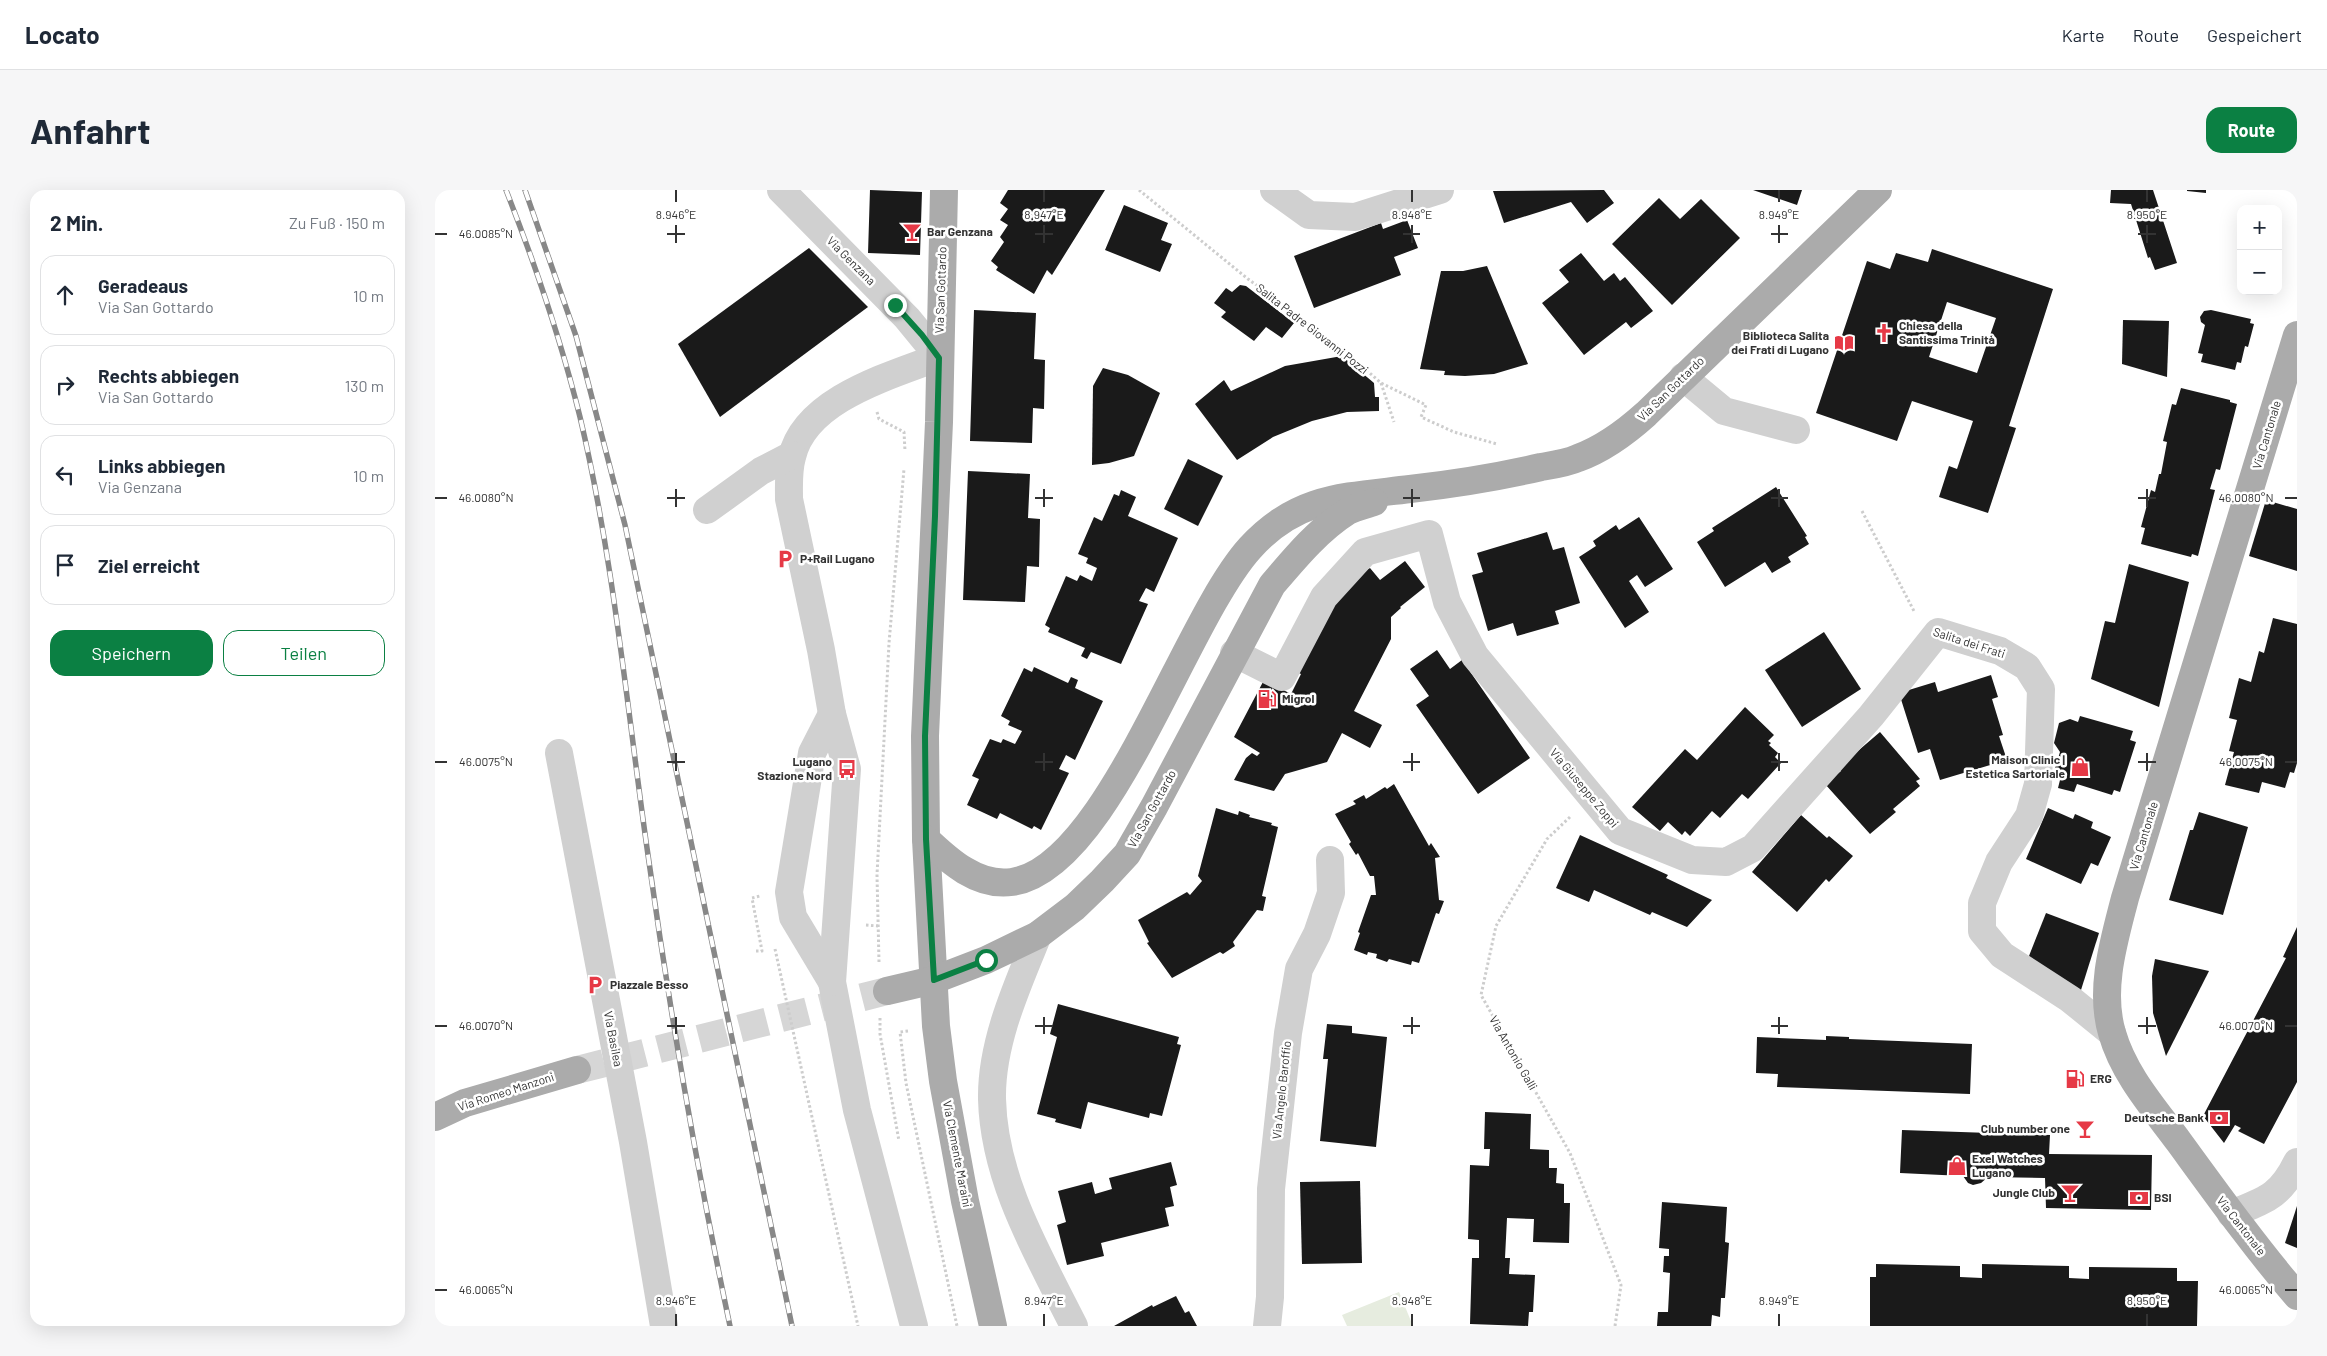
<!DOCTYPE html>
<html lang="de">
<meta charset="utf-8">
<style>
body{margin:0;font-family:Barlow,sans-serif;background:#f6f6f7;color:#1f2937}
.controls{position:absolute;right:15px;top:15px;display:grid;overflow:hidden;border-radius:10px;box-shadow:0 5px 20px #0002}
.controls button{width:45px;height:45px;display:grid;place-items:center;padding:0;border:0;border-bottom:1px solid #e0e1e3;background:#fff;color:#1f2937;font:25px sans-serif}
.stop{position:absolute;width:15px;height:15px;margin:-11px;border:4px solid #0b8043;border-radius:50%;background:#fff}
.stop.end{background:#0b8043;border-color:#fff;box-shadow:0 1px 5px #0008}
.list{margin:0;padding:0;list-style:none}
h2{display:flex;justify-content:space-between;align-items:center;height:65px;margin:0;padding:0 20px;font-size:21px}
h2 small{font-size:16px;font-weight:400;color:#747a83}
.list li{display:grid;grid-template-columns:32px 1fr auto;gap:15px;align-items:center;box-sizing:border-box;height:80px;margin:0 10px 10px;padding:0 10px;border:1px solid #e0e1e3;border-radius:15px}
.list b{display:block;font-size:19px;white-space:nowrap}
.list p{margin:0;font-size:16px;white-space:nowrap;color:#747a83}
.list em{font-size:16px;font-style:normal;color:#747a83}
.actions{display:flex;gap:10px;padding:15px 20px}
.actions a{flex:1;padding:11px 0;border:1px solid #0b8043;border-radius:15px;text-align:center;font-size:18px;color:#0b8043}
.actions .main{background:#0b8043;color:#fff}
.icon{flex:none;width:28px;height:28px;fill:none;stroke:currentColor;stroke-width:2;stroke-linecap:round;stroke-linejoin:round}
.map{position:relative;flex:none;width:1862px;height:1136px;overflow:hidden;border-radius:15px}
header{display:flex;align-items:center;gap:30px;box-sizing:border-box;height:70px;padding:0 25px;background:#fff;border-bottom:1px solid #e0e1e3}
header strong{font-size:24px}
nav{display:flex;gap:28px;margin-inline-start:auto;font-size:18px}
.intro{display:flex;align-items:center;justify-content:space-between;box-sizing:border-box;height:120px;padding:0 30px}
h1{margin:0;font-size:35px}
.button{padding:12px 22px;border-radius:15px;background:#0b8043;color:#fff;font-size:18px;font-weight:700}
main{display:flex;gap:30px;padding:0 30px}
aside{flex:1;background:#fff;border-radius:15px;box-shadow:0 5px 20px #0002}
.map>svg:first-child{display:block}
.green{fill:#e6ecdf}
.building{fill:#1a1a1a;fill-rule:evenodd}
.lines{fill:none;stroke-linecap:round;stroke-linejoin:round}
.major-tunnel{stroke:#d6d6d6;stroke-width:28;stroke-dasharray:28 14;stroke-linecap:butt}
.path{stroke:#cdcdcd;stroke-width:3;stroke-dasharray:2.5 2.5;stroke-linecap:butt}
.minor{stroke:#d0d0d0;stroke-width:28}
.major{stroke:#ababab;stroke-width:28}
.rail-casing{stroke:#888;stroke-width:5.5}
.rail{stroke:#fff;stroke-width:4;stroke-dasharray:11;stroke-linecap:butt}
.route{stroke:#0b8043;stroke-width:6}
.ticks{fill:none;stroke:#333;stroke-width:2}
.labels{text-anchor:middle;stroke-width:5;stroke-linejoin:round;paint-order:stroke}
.poi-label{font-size:12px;font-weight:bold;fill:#333;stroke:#fff;text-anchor:start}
.street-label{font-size:12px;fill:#333;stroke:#fff}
.ticks-label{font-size:12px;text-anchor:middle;fill:#333;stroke:#fff;stroke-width:5;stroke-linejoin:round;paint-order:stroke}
</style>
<header>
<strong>Locato</strong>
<nav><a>Karte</a><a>Route</a><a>Gespeichert</a></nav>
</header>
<div class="intro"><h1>Anfahrt</h1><a class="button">Route</a></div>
<main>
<aside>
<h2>2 Min.<small>Zu Fuß · 150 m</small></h2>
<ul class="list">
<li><svg class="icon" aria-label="ahead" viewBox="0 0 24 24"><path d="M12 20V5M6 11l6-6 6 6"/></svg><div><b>Geradeaus</b><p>Via San Gottardo</p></div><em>10 m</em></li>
<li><svg class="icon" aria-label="right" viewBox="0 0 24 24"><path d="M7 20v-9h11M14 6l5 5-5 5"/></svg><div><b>Rechts abbiegen</b><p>Via San Gottardo</p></div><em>130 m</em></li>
<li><svg class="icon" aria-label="left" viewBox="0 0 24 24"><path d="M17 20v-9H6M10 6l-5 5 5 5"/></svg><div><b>Links abbiegen</b><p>Via Genzana</p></div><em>10 m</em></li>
<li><svg class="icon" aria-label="arrive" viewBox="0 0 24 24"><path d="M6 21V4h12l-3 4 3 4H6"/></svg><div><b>Ziel erreicht</b></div></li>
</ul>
<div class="actions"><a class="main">Speichern</a><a>Teilen</a></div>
</aside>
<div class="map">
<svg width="1862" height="1136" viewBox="0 0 1862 1136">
<rect width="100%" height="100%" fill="#fff"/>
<path class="green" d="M964 1102 978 1136H912L907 1125Z"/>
<g class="building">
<path d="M435 0 487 2 485 65 433 63Z"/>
<path d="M573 0H670L617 85 612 80 599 104 561 80 563 77 556 71 569 52 565 47 573 35 565 30 573 19 565 13Z"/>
<path d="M1169 0 1179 13 1152 33 1136 12 1069 33 1058 1Z"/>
<path d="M1318 0H1367L1362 15Z"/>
<path d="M1676 0H1718L1742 73 1720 80 1715 67 1713 68 1696 14 1675 13Z"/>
<path d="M1752 0H1771V3L1752 1Z"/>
<path d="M1224 8 1245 29 1266 9 1305 48 1237 115 1177 54Z"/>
<path d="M689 15 733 33 726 50 737 54 725 82 670 60Z"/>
<path d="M972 30 983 58 959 67 966 85 879 118 859 66 946 33 948 39Z"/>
<path d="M374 58 433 117 285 227 243 154Z"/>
<path d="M1497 59 1618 99 1574 236 1581 238 1553 323 1504 307 1514 276 1522 279 1538 231 1477 211 1462 251 1381 223 1432 71 1455 79 1461 63 1493 72ZM1512 112 1561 128 1542 183 1494 167Z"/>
<path d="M1146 63 1169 91 1179 83 1185 91 1190 87 1218 121 1196 138 1191 132 1149 165 1107 113 1134 92 1124 80Z"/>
<path d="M1052 76 1093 174 1059 184 1030 186 1009 185 1010 181 985 179 1006 81H1028Z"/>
<path d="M805 95 811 96 859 133 847 148 831 137 819 151 786 127 791 122 779 113 791 98 797 102Z"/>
<path d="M539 120 601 123 599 169 610 170 609 219 598 218 597 253 535 251Z"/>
<path d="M1776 120 1816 129 1815 133 1819 134 1813 157 1810 156 1806 173 1802 172 1800 180 1766 172 1768 164 1763 163 1770 135 1766 132 1765 127 1769 121Z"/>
<path d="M1688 130 1734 131 1732 187 1687 174Z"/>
<path d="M907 166 939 193 940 207H944V221L912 222 877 231 838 247 802 270 760 214 789 190 796 201 850 176Z"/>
<path d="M668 178 693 185 725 203 699 266 674 273 657 275 658 196Z"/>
<path d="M1746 198 1795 210V212L1802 214 1785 280 1781 279 1775 299 1780 300 1763 366 1757 364 1756 367 1706 354 1710 338 1706 337 1716 300 1720 302 1724 284H1726L1732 252 1728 251 1737 214 1741 215Z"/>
<path d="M753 269 788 286 763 336 729 319Z"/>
<path d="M533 281 595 284 593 328 605 329 604 377 592 376 590 412 528 410Z"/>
<path d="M1341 297 1372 346 1370 347 1374 354 1353 367 1356 372 1337 383 1330 372 1290 397 1262 352 1279 341 1277 338Z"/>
<path d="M686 300 701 307 693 326 743 348 719 402 711 398 704 411 713 414 686 474 656 462 652 469 646 466 650 458 613 442 615 438 610 435 631 386 642 391 645 385 657 391 662 378 651 373 653 368 643 364 659 327 667 331 679 304 684 306Z"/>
<path d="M1831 310 1862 319V381L1814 366Z"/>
<path d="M1204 327 1238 379 1210 397 1202 385 1194 391 1214 422 1190 438 1144 367 1161 356 1158 351 1181 335 1184 340Z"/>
<path d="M1112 342 1118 360 1129 357 1145 413 1120 421 1124 434 1082 446 1078 433 1053 441 1037 385 1048 382 1042 363Z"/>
<path d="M970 371 990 397 965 417 966 418 956 427V449L919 521 947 535 935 558 907 543 892 572 850 584 839 601 799 590 811 568 817 563 822 566 825 563 799 547 829 490 856 504 866 484 857 480 907 393 935 378 945 390Z"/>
<path d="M1694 374 1754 392 1724 517 1656 489 1670 431 1680 433Z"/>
<path d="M1838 428 1862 434V573L1859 583 1855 582 1850 598 1827 592 1824 603 1790 595 1799 562 1794 561 1802 530 1794 528 1804 488 1816 492 1824 461 1829 463Z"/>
<path d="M1389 442 1426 499 1367 537 1330 480Z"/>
<path d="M1002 460 1015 479 1027 470 1095 568 1043 604 981 515 994 506 975 479Z"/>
<path d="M599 477 633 493 636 487 643 490 640 498 668 511 640 570 631 565 624 579 634 583 606 640 599 636 597 639 565 623 562 629 532 615 544 589 537 586 555 549 566 553 568 549 580 554 587 541 573 535 575 531 566 526 589 478 597 482Z"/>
<path d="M1556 485 1563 507 1557 509 1568 545 1564 546 1572 570 1505 590 1495 559 1483 563 1464 503 1500 492 1503 502Z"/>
<path d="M1310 517 1339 545 1333 551 1336 553 1334 555 1343 563 1340 567 1346 573 1313 609 1307 604 1285 628 1277 621 1255 646 1250 641 1247 645 1233 632 1225 641 1197 617 1250 559 1262 570Z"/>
<path d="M1645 526 1698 541 1695 550 1701 552 1685 602 1679 600 1677 605 1642 594 1639 602 1623 598 1625 590 1617 588 1625 562 1619 553 1624 533 1635 529 1643 532Z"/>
<path d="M1445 542 1485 589 1481 591 1485 596 1458 619 1461 622 1435 644 1390 594 1406 581 1403 578Z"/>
<path d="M959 594 994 656 996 653 1005 667 1000 668 1004 710 1009 711 1004 724 1001 723 984 773 977 771 976 775 954 769 952 772 941 768 942 764 933 762 932 765 919 760 925 743 923 742 936 705H941L939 686H935L923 663 921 665 914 654 916 652 900 624 921 614 918 611 929 605 931 609 950 597 952 599Z"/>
<path d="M781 618 803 625 804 621 815 625 814 627 837 633 836 635 843 637 827 706 831 707 828 721 822 720 798 752 800 756 788 764 785 762 737 788 712 753 714 752 703 730 752 702 755 705 767 691 763 686Z"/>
<path d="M1613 618 1638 629 1640 624 1658 632 1656 638 1676 647 1663 676 1656 673 1646 694 1591 669Z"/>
<path d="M1764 622 1813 637 1788 725 1734 710 1755 640H1758Z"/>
<path d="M1366 625 1392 648 1394 646 1418 666 1394 692 1391 689 1362 722 1317 682Z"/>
<path d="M1145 645 1233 685 1231 688 1277 710 1252 737 1217 722 1215 725 1159 700 1154 712 1121 698Z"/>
<path d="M1611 723 1664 743 1646 800 1592 771Z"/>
<path d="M1862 737V892L1829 954 1803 941 1806 938 1800 935 1789 953 1768 926 1851 768 1848 767Z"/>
<path d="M1720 769 1774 781 1731 866 1718 823 1717 786Z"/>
<path d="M623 814 744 847 742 854 746 855 727 926 715 923 714 928 653 912 646 939 620 932 621 929 602 924 622 847 615 844Z"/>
<path d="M892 834 917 836V843L952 847 941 957 885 951 893 869H888Z"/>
<path d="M1391 846 1414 847V849L1537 854 1535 904 1342 897 1343 884 1321 883 1322 847 1391 850Z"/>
<path d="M1050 922 1096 924 1095 959 1114 960V978H1122L1121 993 1129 994V1013H1135L1134 1053 1098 1052 1099 1029 1072 1028 1070 1068H1075L1074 1084 1100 1085 1098 1122H1094L1093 1136 1035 1134 1037 1068H1044V1050L1033 1049 1035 975 1054 976 1055 959H1049Z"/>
<path d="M1467 940 1615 945 1614 964 1717 965 1716 1020 1611 1018 1610 988 1553 987 1546 993 1538 995 1533 993 1528 986 1465 983Z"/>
<path d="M736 972 742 995 735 997 739 1016 730 1018 734 1036 666 1053 669 1066 632 1075 622 1035 631 1032 623 1001 657 992 660 1004 677 999 674 988Z"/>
<path d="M925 991 927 1073 867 1074 865 992Z"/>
<path d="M1227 1012 1292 1017 1290 1052 1294 1053 1290 1108H1286L1285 1127 1277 1125 1276 1136H1222L1223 1122H1233L1235 1083 1228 1082 1229 1066H1234V1059L1224 1058Z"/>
<path d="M1862 1016V1058L1850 1053Z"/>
<path d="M1441 1074 1525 1076V1087L1547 1088V1074L1634 1076V1088L1654 1089V1077L1742 1078V1091H1763L1762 1136H1435V1087H1441Z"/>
<path d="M741 1106 750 1123 754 1121 762 1136H679L717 1115 718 1117Z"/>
</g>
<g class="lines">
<path class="major-tunnel" d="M142 880 452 801"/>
<g class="path">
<path d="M704 0 813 89 911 162 946 193 991 215 986 227 1019 242 1062 254"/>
<path d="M946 193 959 232"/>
<path d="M442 222 444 229 469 242 470 261"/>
<path d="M1427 321 1480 423"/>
<path d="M1135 627 1112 649 1061 736 1046 805 1135 963 1186 1095 1180 1136"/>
<path d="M431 735 443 736"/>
<path d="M340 759 423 1136"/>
<path d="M321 761H327L317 708 325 706"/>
<path d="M444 772 442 685 454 453 469 279"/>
<path d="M445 828V844L464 951"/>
<path d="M473 841 465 842 471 893 522 1136"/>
</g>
<g class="minor">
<path d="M346 0 472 128 504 167C455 186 370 209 357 267 353 281 354 294 354 309L386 460 397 524 412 579 397 792 422 920 479 1136"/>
<path d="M839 0 874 25 920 27 1005 0"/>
<path d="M1248 187 1289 221 1361 240"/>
<path d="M272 320 326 281 357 265"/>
<path d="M799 463 847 487 889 407 930 362 994 344 1012 412 1040 466 1185 641 1257 670 1291 672 1318 658 1436 526 1503 442 1565 461 1592 477 1606 499 1603 594 1594 626 1564 672 1547 713V741L1567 765 1635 809 1677 843"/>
<path d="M124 563 198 952 229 1136"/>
<path d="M603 745C582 796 556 853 557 909 559 991 603 1064 639 1136"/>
<path d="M397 792 358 727 354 702 377 563 397 524"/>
<path d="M1796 1024C1830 1010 1845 1007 1862 972"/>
<path d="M832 1136 835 1107 836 999 853 843 864 779 882 744 896 703 895 670"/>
</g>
<g class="major">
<path d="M509 0 504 232 490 546 491 649 501 836 508 891 530 1011 558 1136"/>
<path d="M1862 145 1690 708C1679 751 1664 799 1677 843 1689 885 1719 918 1744 952 1782 1004 1820 1057 1862 1106"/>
<path d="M491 649C514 671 543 697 577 692 673 678 749 431 815 358 862 306 910 307 975 299 1019 294 1063 287 1106 277 1118 275 1132 273 1143 268 1168 259 1191 242 1211 224L1443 0"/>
<path d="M452 801 499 790 551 770 603 745 640 717 667 691 692 664 719 617 837 395C860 368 883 340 913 321 921 317 931 315 939 312"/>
<path d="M0 927 30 913 142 880"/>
</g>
<g class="rail-casing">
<g id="rail">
<path d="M71 0C100 74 126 150 145 227 179 371 192 519 213 665 235 823 262 980 295 1136"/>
<path d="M90 0 141 146 190 335 357 1136"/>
</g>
</g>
<use href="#rail" class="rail"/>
</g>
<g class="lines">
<path class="route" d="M460 115 487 145 504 168 500 326 490 546 491 649 499 790 551 770"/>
</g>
<path class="ticks" d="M241 0V12M609 0V12M977 0V12M1344 0V12M1712 0V12M241 35V53M609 35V53M977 35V53M1344 35V53M1712 35V53M0 44H12M232 44H250M600 44H618M968 44H985M1336 44H1353M1703 44H1721M241 299V317M609 299V317M977 299V317M1344 299V317M1712 299V317M0 308H12M232 308H250M600 308H618M968 308H985M1336 308H1353M1703 308H1721M1850 308H1862M241 563V581M609 563V581M977 563V581M1344 563V581M1712 563V581M0 572H12M232 572H250M600 572H618M968 572H985M1336 572H1353M1703 572H1721M1850 572H1862M241 827V844M609 827V844M977 827V844M1344 827V844M1712 827V844M0 836H12M232 836H250M600 836H618M968 836H985M1336 836H1353M1703 836H1721M1850 836H1862M0 1100H12M1850 1100H1862M241 1124V1136M609 1124V1136M977 1124V1136M1344 1124V1136M1712 1124V1136"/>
<defs>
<g id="bar-bare" transform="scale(1.5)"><path d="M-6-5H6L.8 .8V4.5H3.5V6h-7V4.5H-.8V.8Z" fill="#e63946" stroke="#fff" stroke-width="2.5" paint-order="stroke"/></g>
<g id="church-bare" transform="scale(1.5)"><path d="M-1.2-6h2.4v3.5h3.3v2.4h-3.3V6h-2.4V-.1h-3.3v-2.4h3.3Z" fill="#e63946" stroke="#fff" stroke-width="2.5" paint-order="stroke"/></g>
<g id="library-bare" transform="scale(1.5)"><path d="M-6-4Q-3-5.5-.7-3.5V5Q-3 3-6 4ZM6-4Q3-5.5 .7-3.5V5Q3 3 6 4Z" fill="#e63946" stroke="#fff" stroke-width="2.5" paint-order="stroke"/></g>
<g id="parking-bare" transform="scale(1.5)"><path d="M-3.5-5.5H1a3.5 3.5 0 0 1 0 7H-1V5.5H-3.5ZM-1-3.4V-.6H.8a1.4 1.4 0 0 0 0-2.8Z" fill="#e63946" stroke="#fff" stroke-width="2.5" paint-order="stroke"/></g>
<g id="fuel-bare" transform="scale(1.5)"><path d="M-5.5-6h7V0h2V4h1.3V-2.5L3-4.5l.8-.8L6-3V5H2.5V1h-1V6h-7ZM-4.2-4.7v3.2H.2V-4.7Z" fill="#e63946" stroke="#fff" stroke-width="2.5" paint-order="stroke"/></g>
<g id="shop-bare" transform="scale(1.5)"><path d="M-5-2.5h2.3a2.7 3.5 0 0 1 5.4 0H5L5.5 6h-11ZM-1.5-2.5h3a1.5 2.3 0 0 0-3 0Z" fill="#e63946" stroke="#fff" stroke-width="2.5" paint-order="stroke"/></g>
<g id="bus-bare" transform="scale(1.5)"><path d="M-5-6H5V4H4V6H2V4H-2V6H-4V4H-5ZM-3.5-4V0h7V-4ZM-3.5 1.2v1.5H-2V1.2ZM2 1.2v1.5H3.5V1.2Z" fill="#e63946" stroke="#fff" stroke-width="2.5" paint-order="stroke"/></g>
<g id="bank-bare" transform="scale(1.5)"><path d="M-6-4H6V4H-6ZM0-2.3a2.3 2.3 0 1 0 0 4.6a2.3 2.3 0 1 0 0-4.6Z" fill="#e63946" stroke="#fff" stroke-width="2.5" paint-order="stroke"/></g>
</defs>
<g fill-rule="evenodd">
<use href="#bar-bare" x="477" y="42"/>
<use href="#church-bare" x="1449" y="143"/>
<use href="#library-bare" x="1409" y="153"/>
<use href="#parking-bare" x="350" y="369"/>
<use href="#fuel-bare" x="832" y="509"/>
<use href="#shop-bare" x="1645" y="577"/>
<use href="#bus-bare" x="412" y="579"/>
<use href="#parking-bare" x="160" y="795"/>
<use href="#fuel-bare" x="1640" y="889"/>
<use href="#bank-bare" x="1784" y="928"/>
<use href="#bar-bare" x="1650" y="939"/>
<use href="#shop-bare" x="1522" y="976"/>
<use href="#bar-bare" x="1635" y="1003"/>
<use href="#bank-bare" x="1704" y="1008"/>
</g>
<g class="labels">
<g class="poi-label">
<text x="492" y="46">Bar Genzana</text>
<text x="1464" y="140">Chiesa della<tspan x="1464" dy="14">Santissima Trinità</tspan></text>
<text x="1394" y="150" text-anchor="end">Biblioteca Salita<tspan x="1394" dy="14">dei Frati di Lugano</tspan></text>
<text x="365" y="373">P+Rail Lugano</text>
<text x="847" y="513">Migrol</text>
<text x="1630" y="574" text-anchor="end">Maison Clinic |<tspan x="1630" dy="14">Estetica Sartoriale</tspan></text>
<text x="397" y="576" text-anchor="end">Lugano<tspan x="397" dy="14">Stazione Nord</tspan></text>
<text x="175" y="799">Piazzale Besso</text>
<text x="1655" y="893">ERG</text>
<text x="1769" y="932" text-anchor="end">Deutsche Bank</text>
<text x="1635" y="943" text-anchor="end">Club number one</text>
<text x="1537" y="973">Exel Watches<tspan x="1537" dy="14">Lugano</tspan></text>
<text x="1620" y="1007" text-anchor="end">Jungle Club</text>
<text x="1719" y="1012">BSI</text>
</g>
<g class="street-label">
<text transform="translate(416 71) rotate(45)" y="4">Via Genzana</text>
<text transform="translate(506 100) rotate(-88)" y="4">Via San Gottardo</text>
<text transform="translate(877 139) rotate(38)" y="4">Salita Padre Giovanni Pozzi</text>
<text transform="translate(1236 199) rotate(-44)" y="4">Via San Gottardo</text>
<text transform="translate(1832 245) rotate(-73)" y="4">Via Cantonale</text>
<text transform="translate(1534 453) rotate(18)" y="4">Salita dei Frati</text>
<text transform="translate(1149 598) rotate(50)" y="4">Via Giuseppe Zoppi</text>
<text transform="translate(717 619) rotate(-61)" y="4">Via San Gottardo</text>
<text transform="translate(1709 646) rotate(-73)" y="4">Via Cantonale</text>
<text transform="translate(178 849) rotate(79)" y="4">Via Basilea</text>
<text transform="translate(1078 863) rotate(60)" y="4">Via Antonio Galli</text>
<text transform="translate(847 900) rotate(-84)" y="4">Via Angelo Baroffio</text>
<text transform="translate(71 902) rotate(-18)" y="4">Via Romeo Manzoni</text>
<text transform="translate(522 964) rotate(79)" y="4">Via Clemente Maraini</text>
<text transform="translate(1806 1036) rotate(52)" y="4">Via Cantonale</text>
</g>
</g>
<g class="ticks-label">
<text x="241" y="29">8.946°E</text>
<text x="609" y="29">8.947°E</text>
<text x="977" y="29">8.948°E</text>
<text x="1344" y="29">8.949°E</text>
<text x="1712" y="29">8.950°E</text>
<text x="51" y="48">46.0085°N</text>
<text x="51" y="312">46.0080°N</text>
<text x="1811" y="312">46.0080°N</text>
<text x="51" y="576">46.0075°N</text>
<text x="1811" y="576">46.0075°N</text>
<text x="51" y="840">46.0070°N</text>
<text x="1811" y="840">46.0070°N</text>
<text x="51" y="1104">46.0065°N</text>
<text x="1811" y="1104">46.0065°N</text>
<text x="241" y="1115">8.946°E</text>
<text x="609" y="1115">8.947°E</text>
<text x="977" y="1115">8.948°E</text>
<text x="1344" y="1115">8.949°E</text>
<text x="1712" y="1115">8.950°E</text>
</g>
</svg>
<div class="controls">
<button>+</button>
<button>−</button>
</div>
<div class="stop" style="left:551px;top:770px"></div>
<div class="stop end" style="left:460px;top:115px"></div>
</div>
</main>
